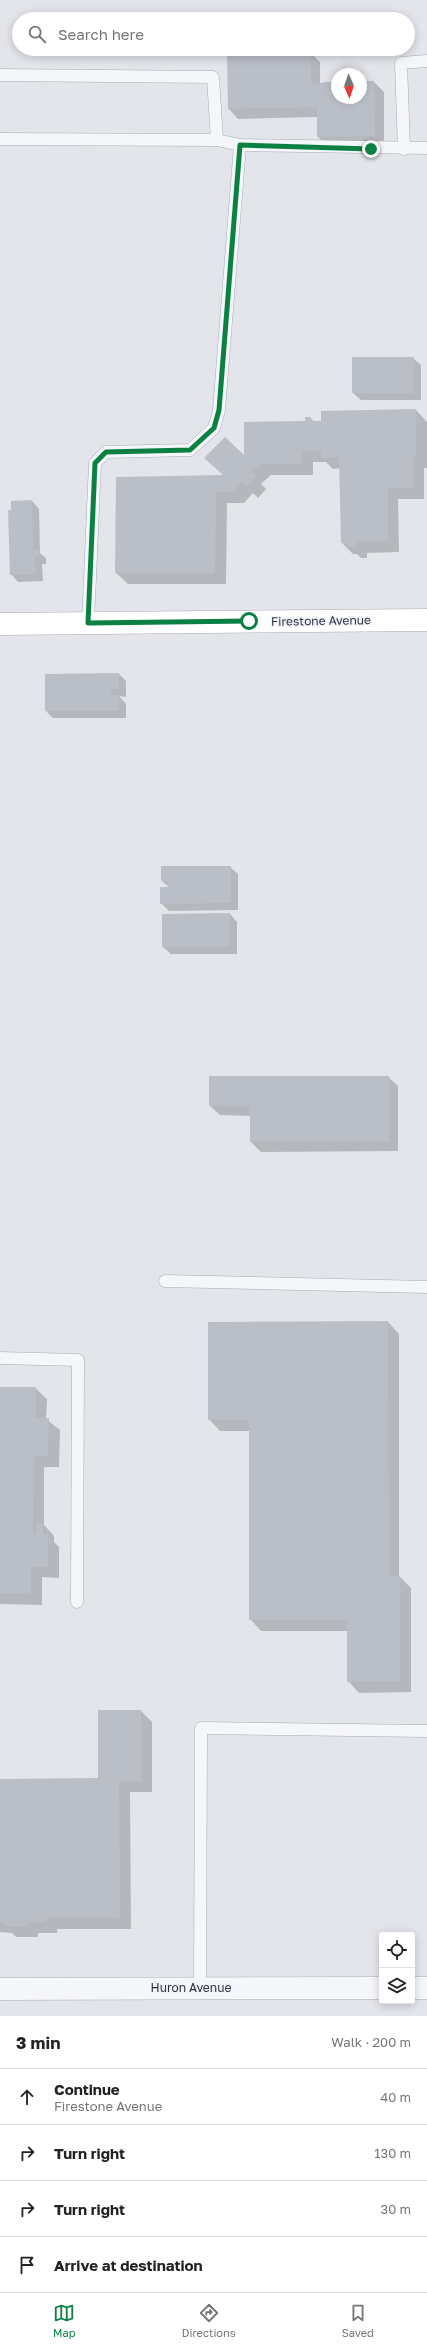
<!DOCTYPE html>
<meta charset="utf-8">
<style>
body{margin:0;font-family:"Golos Text",sans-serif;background:#f2f2f2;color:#222}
.controls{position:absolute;right:12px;bottom:12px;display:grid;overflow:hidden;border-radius:4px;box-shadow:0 2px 10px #0003}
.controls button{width:36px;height:36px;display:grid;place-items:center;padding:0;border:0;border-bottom:1px solid #e0e0e0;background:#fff;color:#222;font:20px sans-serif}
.compass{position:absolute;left:331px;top:68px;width:36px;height:36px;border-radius:50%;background:#fff;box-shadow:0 2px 10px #0003;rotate:178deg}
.stop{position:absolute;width:12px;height:12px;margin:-9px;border:3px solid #0b8043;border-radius:50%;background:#fff}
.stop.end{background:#0b8043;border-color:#fff;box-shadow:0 1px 4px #0008}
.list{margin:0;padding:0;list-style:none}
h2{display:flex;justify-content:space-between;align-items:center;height:52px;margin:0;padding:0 16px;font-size:17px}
h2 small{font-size:13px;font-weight:400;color:#767676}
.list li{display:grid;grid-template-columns:26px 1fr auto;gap:12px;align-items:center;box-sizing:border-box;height:56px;padding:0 16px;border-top:1px solid #e0e0e0}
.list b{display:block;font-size:15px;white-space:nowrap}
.list p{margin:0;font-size:13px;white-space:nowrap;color:#767676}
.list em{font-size:13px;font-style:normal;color:#767676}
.icon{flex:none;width:22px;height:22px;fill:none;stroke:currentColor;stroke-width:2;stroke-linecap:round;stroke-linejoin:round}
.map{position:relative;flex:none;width:427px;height:2016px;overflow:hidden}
.search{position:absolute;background:#fff;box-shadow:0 2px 10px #0003;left:12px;right:12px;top:12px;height:44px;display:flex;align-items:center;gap:10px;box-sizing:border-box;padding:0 14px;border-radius:22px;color:#767676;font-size:15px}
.sheet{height:276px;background:#fff}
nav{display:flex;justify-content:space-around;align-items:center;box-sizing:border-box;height:56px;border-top:1px solid #e0e0e0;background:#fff;font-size:11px;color:#767676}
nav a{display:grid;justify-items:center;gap:2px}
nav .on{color:#0b8043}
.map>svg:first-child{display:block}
.shadow{fill:#0003}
.building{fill:#babec7}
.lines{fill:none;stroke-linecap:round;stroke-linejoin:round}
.lane-casing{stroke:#a8acb5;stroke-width:13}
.street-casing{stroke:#a8acb5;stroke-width:23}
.secondary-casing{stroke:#a8acb5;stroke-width:23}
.lane{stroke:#f5f6f9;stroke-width:12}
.street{stroke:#f5f6f9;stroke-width:22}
.secondary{stroke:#fff;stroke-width:22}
.route{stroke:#0b8043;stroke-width:5}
.labels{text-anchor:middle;stroke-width:3;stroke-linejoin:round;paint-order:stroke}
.street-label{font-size:12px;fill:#2b3242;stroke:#f2f4f8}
</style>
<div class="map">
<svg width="427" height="2016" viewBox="0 0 427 2016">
<rect width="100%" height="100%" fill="#e3e5eb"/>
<g class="shadow">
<path d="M310 52 320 62V83L337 82V98H361V82H374L384 92V145L328 146 318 137V117L238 119 229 109 228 53Z"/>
<path d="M413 358 421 365V400H361L353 393Z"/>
<path d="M416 410 427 422V468H424V499H398L399 552 367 553V558H361L357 554H353L342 543 340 468 333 469 326 462H313V475H271L261 484 266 489 258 498 253 493 244 503H227L226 584H128L116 573 245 457 306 422 310 418 315 422Z"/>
<path d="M32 501 39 509 40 553 46 558V564H42L43 581 18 582 11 574Z"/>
<path d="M119 674 126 681V697L119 696 126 704V718H53L46 711Z"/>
<path d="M230 867 238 874V910L169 911 161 903 170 888 162 881Z"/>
<path d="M230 914 237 922V954H171L163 947V915Z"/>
<path d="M388 1077 398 1086V1151L261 1152 251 1142V1116L220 1115 210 1106Z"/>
<path d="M388 1322 399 1334V1576L411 1588V1692L359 1693 348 1681V1631H261L250 1619V1431H220L209 1419Z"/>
<path d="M0 1388H35L47 1399 46 1419 60 1430 59 1467H44V1525L54 1536V1542L59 1547V1578L42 1577V1605L0 1604Z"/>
<path d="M141 1711 152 1722V1792H130L131 1929H57V1933H38V1937H16L12 1933 0 1932V1780L99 1779Z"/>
</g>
<g class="building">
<path d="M311 51V84L337 81V98H361V81H374L375 136 317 137V107L228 109 227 52Z"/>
<rect x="352" y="357" width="62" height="36"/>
<path d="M416 409V457H413V488H388V541L356 542V547H348V543H341L339 457 321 458V451H302V464H260L251 472 256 477 246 487 242 482 232 492H216L215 573H115L116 477 223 475 204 458 225 437 244 455V422L305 421V417H311V421H321V411Z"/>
<path d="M32 500 33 547 35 550H39V557H35L36 574 10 575 8 510H11V501Z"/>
<path d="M119 673V690L111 689V695H119V711H45V674Z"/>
<path d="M161 866H231V903L160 904V887H168V881H161Z"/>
<path d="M230 913V947H162V914Z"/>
<path d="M209 1076H389V1142H250V1106H209Z"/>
<path d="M388 1321 389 1576H400V1681L347 1682V1620H249V1420H208V1322Z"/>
<path d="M0 1387H36V1418H49L48 1456H34L33 1534H36V1523H43V1535L48 1534V1567H31V1594L0 1593Z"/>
<path d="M98 1710H141L142 1781H119L120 1918H46V1922L27 1923V1927L4 1926V1922H0V1779L98 1778Z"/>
</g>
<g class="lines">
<g class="lane-casing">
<g id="lane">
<path d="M0 75 213 77 217 140"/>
<path d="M0 139 217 140 240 145 427 148"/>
<path d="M404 149 401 63 427 61"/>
<path d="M88 623 95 463 106 452 190 450 214 428 219 410 240 145"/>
<path d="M165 1281 427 1287"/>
<path d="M0 1358 78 1360 77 1602"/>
<path d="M200 1988 201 1728 427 1731"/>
</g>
</g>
<g class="street-casing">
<g id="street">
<path d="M412 1988H427"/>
<path d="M0 1989 382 1988"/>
</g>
</g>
<g class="secondary-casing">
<path id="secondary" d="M0 624 427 620"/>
</g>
<use href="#lane" class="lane"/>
<use href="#street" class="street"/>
<use href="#secondary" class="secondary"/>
</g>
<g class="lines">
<path class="route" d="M249 621 88 623 95 463 106 452 190 450 214 428 219 410 240 145 371 149"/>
</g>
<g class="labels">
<g class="street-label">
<text transform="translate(321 621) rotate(-1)" y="4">Firestone Avenue</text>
<text x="191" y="1992">Huron Avenue</text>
</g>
</g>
</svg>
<div class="controls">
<button><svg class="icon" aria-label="locate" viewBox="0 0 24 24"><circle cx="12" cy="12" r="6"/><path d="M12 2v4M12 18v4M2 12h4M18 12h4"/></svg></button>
<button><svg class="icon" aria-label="layers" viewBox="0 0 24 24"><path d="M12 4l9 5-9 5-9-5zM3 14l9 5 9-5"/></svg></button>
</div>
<svg class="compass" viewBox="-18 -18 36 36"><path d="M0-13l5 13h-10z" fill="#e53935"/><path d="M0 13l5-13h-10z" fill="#767676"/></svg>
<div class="stop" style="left:249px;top:621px"></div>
<div class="stop end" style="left:371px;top:149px"></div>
<div class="search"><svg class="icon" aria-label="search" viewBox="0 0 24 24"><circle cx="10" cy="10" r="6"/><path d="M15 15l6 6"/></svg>Search here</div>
</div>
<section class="sheet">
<h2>3 min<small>Walk · 200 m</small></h2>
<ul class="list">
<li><svg class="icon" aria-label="ahead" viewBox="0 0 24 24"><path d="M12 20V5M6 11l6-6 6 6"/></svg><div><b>Continue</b><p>Firestone Avenue</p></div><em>40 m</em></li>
<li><svg class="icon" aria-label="right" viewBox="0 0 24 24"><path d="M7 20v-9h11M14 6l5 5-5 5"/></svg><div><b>Turn right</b></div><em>130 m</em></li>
<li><svg class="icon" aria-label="right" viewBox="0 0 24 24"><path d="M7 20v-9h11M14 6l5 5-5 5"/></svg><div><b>Turn right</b></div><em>30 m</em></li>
<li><svg class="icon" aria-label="arrive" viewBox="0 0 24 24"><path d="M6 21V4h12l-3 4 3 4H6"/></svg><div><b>Arrive at destination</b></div></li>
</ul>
</section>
<nav>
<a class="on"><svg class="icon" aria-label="map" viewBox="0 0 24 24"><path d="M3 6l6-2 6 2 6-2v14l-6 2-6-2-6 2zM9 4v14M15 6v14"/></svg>Map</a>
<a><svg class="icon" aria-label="directions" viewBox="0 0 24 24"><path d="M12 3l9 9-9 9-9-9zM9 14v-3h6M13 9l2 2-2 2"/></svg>Directions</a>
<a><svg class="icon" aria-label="saved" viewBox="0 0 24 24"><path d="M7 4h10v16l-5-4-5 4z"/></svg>Saved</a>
</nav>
